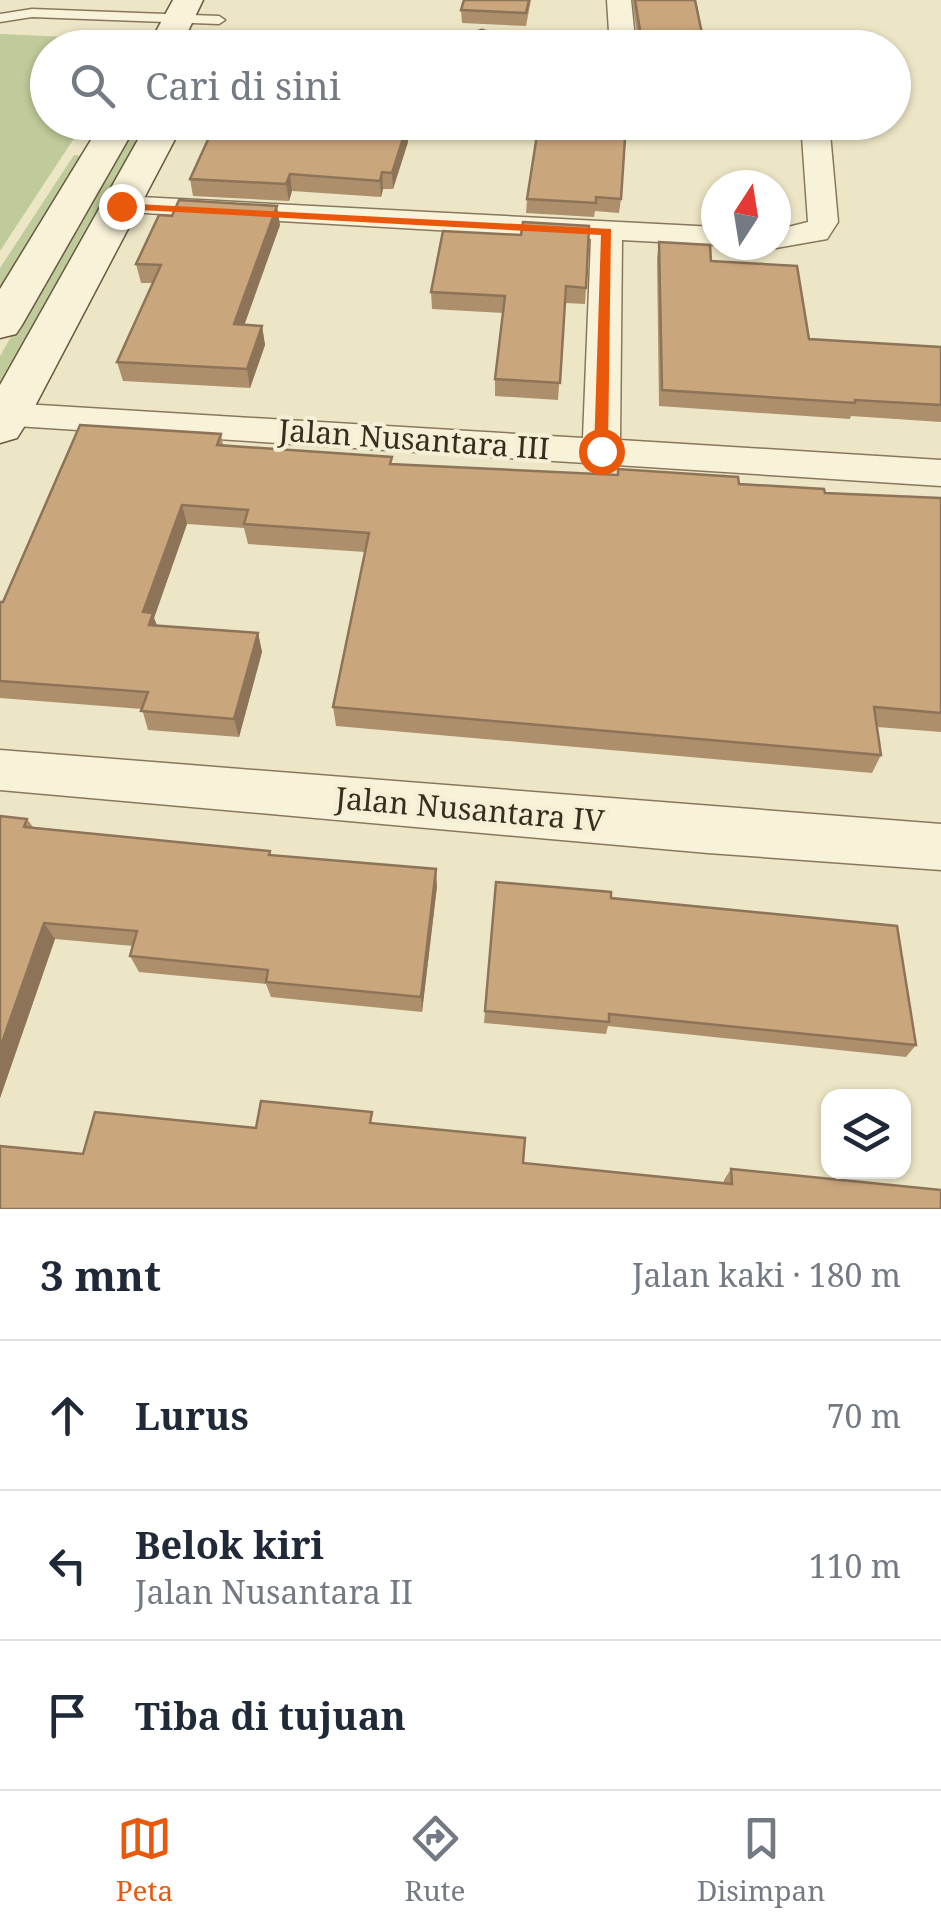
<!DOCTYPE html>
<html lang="id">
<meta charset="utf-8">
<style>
body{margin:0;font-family:"Noto Serif",serif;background:#f6f6f7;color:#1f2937}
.controls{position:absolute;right:30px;bottom:30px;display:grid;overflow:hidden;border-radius:20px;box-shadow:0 2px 8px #0004}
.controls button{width:90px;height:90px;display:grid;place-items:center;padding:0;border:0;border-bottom:2px solid #e0e1e3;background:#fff;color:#1f2937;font:50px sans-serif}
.compass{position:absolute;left:701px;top:170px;width:90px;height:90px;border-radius:50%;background:#fff;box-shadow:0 2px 8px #0004;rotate:12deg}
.stop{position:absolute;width:30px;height:30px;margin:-22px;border:8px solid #ea580c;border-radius:50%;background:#fff}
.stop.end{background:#ea580c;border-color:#fff;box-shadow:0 2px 10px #0008}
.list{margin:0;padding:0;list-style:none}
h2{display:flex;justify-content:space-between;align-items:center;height:130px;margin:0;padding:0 40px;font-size:42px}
h2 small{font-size:32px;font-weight:400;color:#747a83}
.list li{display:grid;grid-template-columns:65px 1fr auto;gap:30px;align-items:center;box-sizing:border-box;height:150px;padding:0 40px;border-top:2px solid #e0e1e3}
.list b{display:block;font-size:38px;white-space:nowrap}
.list p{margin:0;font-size:32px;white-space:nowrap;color:#747a83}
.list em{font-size:32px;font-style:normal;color:#747a83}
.icon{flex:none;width:55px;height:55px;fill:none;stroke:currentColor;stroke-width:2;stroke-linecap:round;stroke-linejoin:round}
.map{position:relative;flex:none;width:941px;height:1209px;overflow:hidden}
.search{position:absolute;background:#fff;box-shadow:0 2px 8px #0004;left:30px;right:30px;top:30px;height:110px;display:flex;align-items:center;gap:25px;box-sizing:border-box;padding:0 35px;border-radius:55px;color:#747a83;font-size:38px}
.sheet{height:580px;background:#fff}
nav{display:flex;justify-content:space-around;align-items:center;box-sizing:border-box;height:140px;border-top:2px solid #e0e1e3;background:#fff;font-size:28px;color:#747a83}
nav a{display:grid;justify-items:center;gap:5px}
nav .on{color:#ea580c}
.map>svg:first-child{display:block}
.green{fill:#bfcb9a}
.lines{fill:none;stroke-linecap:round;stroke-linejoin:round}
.lane-casing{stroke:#87785c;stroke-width:3}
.street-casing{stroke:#87785c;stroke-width:3}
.secondary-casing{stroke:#69593f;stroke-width:3}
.lane{fill:#f8f2d9;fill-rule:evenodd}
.street{fill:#f8f2d9;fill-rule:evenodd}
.secondary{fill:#f8f2d9;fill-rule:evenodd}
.wall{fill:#ae8f6c}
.shaded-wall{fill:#8d7458}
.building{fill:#caa67d;stroke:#8d7458;stroke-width:2.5}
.route{fill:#ea580c}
.labels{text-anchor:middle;stroke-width:8;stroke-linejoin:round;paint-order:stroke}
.street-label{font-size:30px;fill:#382e1f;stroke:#f4efd5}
</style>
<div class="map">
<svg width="941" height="1209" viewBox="0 0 941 1209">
<rect width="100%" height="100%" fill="#ede6c6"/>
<g class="green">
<path d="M0 34 138 40 133 47 48 48V122L84 123 0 251Z"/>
<path d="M134 123H150L0 393V356Z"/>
<path d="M74 155 82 156 0 287V268Z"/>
</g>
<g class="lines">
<g class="lane-casing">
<path id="lane" d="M32 9 219 16 225 20 219 24 32 17 0 22V14Z"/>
</g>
<g class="street-casing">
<g id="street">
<path d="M607 0H631L636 48H610Z"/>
<path d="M482 30 491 33 495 48H469L473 33Z"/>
<path d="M801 122H829L838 222 827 239 776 248 765 245H776V230L808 222Z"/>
<path d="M121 196 716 227V245L622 240 620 440 941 460V486L0 425V405L7 403 583 438 591 239 110 211 106 205 110 199Z"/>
<path d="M0 750 941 824V870L708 853 0 790Z"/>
</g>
</g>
<g class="secondary-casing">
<g id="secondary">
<path d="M173 0H203L180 48H147Z"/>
<path d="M102 122H138L22 325 16 334 0 338V289Z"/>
<path d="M148 122H184L24 427 17 438 0 443V385Z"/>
</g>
</g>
<use href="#lane" class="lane"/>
<use href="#street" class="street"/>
<use href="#secondary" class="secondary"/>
</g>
<g class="wall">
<path d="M464 0H531L526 26 462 23 461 10Z"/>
<path d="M632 0H695L705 48H639Z"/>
<path d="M539 122 621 199 619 213 595 211 594 217 526 213 527 199Z"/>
<path d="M407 126 408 142 393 189H383L381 197 292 191 289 201 193 196 190 179Z"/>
<path d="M280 225 244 324 262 326 265 345 250 388 123 381 117 362 153 283H141L136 264Z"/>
<path d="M443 231 586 288 585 304 565 303 558 400 495 396V379L503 313 432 309 431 292Z"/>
<path d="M659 242 809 339 941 347V422L851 416 850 419 659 406 657 258Z"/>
<path d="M221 434 223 445 392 464 739 484 825 493 941 498V732L877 727 881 755 872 773 336 726 333 707 365 552 248 544 244 528 187 524 154 618 157 625 258 633 262 652 239 737 148 730 142 709 0 698V602H3Z"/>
<path d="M0 816 27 819 33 827 270 851 271 855 437 886 422 1012 271 997 266 984 139 972 130 956 133 946 55 939 0 1098Z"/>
<path d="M611 898 916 1045 906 1057 608 1026 606 1034 484 1023 485 1011Z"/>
<path d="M374 1124 523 1163 724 1183V1180L731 1169 941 1209 83 1154 256 1128Z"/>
</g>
<g class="shaded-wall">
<path d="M407 126 408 142 393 189 392 173Z"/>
<path d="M382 172 383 189 381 197 380 181Z"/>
<path d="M290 174 292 191 289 201 286 184Z"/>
<path d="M277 206 280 225 238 343 234 324Z"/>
<path d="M262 326 265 345 250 388 247 369Z"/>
<path d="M182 505 187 524 154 618 159 632 155 643 143 612Z"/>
<path d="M258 633 262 652 239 737 234 719Z"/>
<path d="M436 869 437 886 422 1012 421 997Z"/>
<path d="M44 923 55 939 0 1098V1048Z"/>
</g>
<g class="building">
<path d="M464 0H529L526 13 461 10Z"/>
<path d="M635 0H695L705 48H655L654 36H641Z"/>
<path d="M290 39 356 42 354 48H286Z"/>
<path d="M216 122H355L407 126 392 173 382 172 380 181 290 174 286 184 190 179Z"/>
<path d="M539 122 626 123 621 199 596 197V203L527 199Z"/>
<path d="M179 200 277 206 234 324 262 326 247 369 117 362 161 265 136 264 159 215 172 216Z"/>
<path d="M523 222 589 226 586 288 566 286 560 383 495 379 505 296 431 292 443 231 521 235Z"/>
<path d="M659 242 710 245 711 261 797 266 809 339 941 347V405L855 400V403L662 390Z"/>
<path d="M80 425 221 434 217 445 392 457 390 464 618 475V469L738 477 739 484 824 489 825 493 941 498V713L874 707 881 755 333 707 369 533 244 524 248 510 182 505 143 612 153 613 149 625 258 633 234 719 141 711 148 692 0 681V602H3Z"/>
<path d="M0 816 27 819 24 827 270 851 269 855 436 869 421 997 266 982 268 970 130 956 137 931 44 923 0 1048Z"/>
<path d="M496 882 611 892V898L897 926 916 1045 609 1014V1022L485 1011Z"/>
<path d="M261 1101 372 1112 370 1123 525 1138 523 1163 732 1184 731 1169 941 1190V1209H0V1146L83 1154 95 1112 256 1128Z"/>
</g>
<path class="route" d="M117 203 611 229 608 451 601 456 594 451 601 235 121 209Z"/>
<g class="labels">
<g class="street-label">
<text transform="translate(414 440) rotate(4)" y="10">Jalan Nusantara III</text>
<text transform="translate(470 810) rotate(5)" y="10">Jalan Nusantara IV</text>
</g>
</g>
</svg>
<div class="controls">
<button><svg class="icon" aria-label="layers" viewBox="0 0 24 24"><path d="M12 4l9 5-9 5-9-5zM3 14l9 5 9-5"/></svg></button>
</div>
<svg class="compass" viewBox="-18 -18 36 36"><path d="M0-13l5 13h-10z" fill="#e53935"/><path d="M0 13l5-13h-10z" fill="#747a83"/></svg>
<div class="stop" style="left:601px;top:451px"></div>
<div class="stop end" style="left:121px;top:206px"></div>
<div class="search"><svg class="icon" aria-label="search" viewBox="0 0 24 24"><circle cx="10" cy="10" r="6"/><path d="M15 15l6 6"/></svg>Cari di sini</div>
</div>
<section class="sheet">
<h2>3 mnt<small>Jalan kaki · 180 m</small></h2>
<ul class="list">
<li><svg class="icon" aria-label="ahead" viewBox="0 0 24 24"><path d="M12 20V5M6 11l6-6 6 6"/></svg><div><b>Lurus</b></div><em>70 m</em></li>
<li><svg class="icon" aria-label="left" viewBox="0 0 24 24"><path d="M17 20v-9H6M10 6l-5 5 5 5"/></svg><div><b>Belok kiri</b><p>Jalan Nusantara II</p></div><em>110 m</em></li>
<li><svg class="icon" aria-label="arrive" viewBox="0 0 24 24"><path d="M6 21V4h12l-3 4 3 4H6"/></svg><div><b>Tiba di tujuan</b></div></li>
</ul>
</section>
<nav>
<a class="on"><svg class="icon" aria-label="map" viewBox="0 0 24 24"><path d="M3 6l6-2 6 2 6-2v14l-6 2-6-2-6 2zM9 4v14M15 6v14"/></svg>Peta</a>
<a><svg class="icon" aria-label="directions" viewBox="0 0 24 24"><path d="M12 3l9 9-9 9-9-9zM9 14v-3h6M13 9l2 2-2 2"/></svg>Rute</a>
<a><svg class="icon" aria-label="saved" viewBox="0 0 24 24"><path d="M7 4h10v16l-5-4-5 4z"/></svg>Disimpan</a>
</nav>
